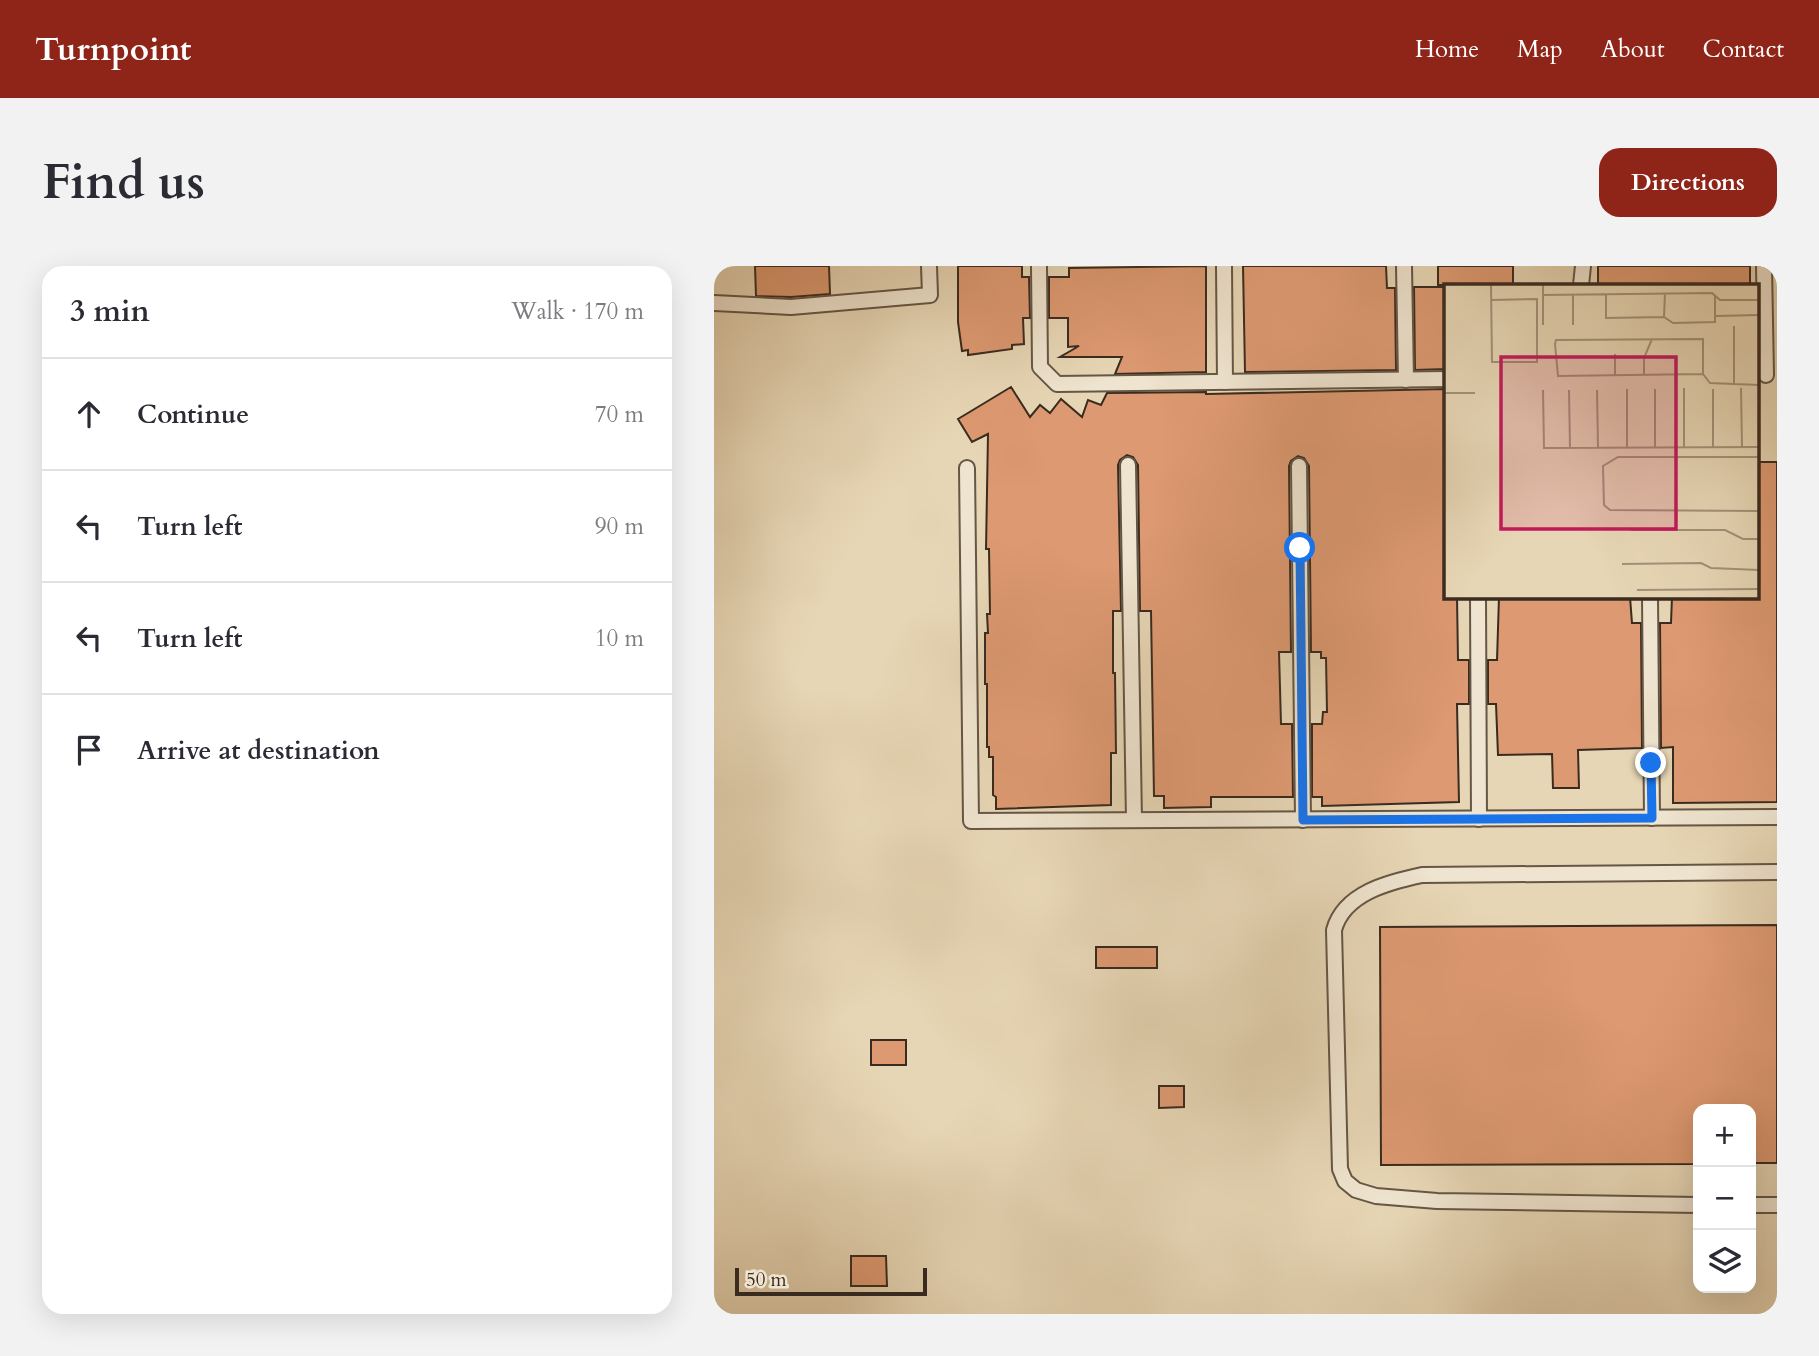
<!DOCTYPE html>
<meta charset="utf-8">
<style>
body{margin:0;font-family:Cardo,serif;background:#f2f2f3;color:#2b2b33}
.controls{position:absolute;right:21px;bottom:21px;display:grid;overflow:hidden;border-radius:14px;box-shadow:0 7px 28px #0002}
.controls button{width:63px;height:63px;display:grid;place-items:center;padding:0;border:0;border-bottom:2px solid #e1e1e2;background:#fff;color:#2b2b33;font:35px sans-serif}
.scale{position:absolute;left:21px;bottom:18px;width:192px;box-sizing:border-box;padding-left:7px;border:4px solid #3a2b20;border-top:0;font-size:19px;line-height:24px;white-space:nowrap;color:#3a2b20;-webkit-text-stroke:5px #efe4cf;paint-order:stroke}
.stop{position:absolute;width:21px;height:21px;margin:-16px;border:5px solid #1a73e8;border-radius:50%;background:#fff}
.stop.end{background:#1a73e8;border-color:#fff;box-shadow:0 2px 7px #0008}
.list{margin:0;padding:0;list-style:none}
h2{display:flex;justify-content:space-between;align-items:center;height:91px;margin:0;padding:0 28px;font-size:30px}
h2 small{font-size:23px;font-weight:400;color:#7c7c81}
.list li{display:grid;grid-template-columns:46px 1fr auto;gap:21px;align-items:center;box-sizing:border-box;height:112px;padding:0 28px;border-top:2px solid #e1e1e2}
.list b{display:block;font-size:26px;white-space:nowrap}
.list em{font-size:23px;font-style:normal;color:#7c7c81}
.icon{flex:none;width:38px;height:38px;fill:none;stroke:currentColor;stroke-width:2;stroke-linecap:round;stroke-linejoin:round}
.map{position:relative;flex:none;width:1063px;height:1048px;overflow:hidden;border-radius:21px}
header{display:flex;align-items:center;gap:42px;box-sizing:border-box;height:98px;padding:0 35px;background:#8f2418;color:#fff}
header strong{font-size:33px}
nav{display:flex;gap:38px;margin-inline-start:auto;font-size:24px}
.intro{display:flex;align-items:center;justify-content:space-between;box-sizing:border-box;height:168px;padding:0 42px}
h1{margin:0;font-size:49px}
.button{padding:18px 32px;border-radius:21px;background:#8f2418;color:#fff;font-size:24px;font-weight:700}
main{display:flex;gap:42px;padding:0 42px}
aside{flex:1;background:#fff;border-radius:21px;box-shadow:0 7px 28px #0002}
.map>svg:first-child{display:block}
.building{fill:#dd9971;stroke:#3a2b20;stroke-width:2}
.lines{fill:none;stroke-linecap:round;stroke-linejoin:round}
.lane-casing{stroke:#655645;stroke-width:18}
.lane{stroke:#efe4cf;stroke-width:14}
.route{stroke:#1a73e8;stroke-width:9}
.inset-road{fill:none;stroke:#a29279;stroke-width:2}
.view{fill:#c2185b;fill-opacity:0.15;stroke:#c2185b;stroke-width:3.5}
.inset-edge{fill:none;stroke:#3a2b20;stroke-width:3.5}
</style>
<header>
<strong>Turnpoint</strong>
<nav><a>Home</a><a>Map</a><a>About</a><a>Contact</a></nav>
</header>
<div class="intro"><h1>Find us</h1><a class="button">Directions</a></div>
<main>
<aside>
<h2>3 min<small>Walk · 170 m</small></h2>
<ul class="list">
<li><svg class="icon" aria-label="ahead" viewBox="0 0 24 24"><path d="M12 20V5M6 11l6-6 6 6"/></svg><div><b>Continue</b></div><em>70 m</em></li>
<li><svg class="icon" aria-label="left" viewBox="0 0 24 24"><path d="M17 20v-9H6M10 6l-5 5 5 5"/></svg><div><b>Turn left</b></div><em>90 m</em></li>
<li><svg class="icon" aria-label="left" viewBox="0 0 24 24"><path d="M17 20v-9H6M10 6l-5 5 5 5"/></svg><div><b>Turn left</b></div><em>10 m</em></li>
<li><svg class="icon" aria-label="arrive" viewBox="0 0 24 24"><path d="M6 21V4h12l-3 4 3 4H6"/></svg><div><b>Arrive at destination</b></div></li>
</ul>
</aside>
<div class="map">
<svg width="1063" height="1048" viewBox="0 0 1063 1048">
<rect width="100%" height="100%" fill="#e7d6b5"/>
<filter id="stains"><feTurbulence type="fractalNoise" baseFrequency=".00286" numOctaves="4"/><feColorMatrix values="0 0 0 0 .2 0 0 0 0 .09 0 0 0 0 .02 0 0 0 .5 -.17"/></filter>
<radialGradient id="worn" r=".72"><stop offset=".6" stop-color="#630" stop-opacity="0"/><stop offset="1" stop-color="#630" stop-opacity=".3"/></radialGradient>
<g class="building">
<path d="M41 0H115L116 28 77 31 42 30Z"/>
<path d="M244 0H308V11H315L316 52H309L310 78 298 79V83L254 89V84L248 85 244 56Z"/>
<path d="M492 0V106L401 108 408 91H346L365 80 354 81V52H335V11H355V2Z"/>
<path d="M529 0H672L673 22H681L682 104 531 106Z"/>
<rect x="724" y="0" width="75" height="19"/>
<rect x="884" y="0" width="152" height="19"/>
<path d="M700 21H732V103L701 104Z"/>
<path d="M297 121 316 151 326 139 336 147 347 133 368 151 374 134 387 139 393 127 492 126V128L732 123V331H743L744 394H755V438H743L745 536 608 540V531H598V458H608L609 446H613L612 392H607V386H597L595 200 590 192 584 190 577 195 575 200 577 386H565L567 458H578L579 531H497V541L450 542V530H440L437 345H426L424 199 419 191 413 189 406 194 404 199 407 345H399V407H401L402 487H397V539L282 543V531L279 529V491H275V481H273V418H271V367H274L273 348H276L275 283H272L274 168 258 176 244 153Z"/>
<path d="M1044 196H1063V536L959 537V481L947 482 946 357H957L958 331H1044Z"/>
<path d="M785 331H916L918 357H927L928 482 864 484 865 522H839L838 488 784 489 782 438H774V394H783Z"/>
<path d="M1063 659V897H1037V843H984V898L667 899 666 661Z"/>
<rect x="382" y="681" width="61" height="21"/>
<rect x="157" y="774" width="35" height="25"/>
<path d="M445 820H470V841L445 842Z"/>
<path d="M137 990H172L173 1020H137Z"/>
</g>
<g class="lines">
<g class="lane-casing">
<g id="lane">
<path d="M325 0 326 101 343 118 732 113"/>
<path d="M510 0 511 116"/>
<path d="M690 0 692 114"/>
<path d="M1050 0 1052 109"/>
<path d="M867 19 869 0"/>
<path d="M0 37 77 41 216 29 215 0"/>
<path d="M414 199 420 554"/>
<path d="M585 200 589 554"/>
<path d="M253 202 257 555 1063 551"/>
<path d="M764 331 765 553"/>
<path d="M936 331 938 552"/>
<path d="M984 939 723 935 662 930 642 924 631 915 626 903 620 664C630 627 675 616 708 609L1063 606"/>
<path d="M1037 939H1063"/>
</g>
</g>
<use href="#lane" class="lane"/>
</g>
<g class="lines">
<path class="route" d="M586 282 589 554 938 552 937 497"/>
</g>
<g transform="translate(730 18)">
<rect width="315" height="315" fill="#e7d6b5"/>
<path class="inset-road" d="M47 1 48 78H93V15L47 16M99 1V41M129 10V41M162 10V34L220 33 229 39 271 38V12M99 11 268 9 276 16H315M271 32 315 31M220 33 221 9M290 42V101M171 70V92M259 90 114 92 111 60 112 56 259 55V90L266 99 315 101M200 91V74L208 55M240 104V163M297 104 298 163M183 105V164M211 105V163M269 105V163M99 106 100 164 315 163M125 106 126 164M153 106 154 164M0 109H31M315 173H174L159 182 160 221 166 226 315 227M187 246H281L299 255H315M178 280 257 279 267 284 315 286M193 306 315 305"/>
<path class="view" d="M57 73H232V245H57Z"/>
<rect width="315" height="315" class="inset-edge"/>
</g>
<rect width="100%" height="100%" filter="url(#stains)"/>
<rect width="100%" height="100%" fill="url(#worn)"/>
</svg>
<div class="controls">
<button>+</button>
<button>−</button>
<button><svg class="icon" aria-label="layers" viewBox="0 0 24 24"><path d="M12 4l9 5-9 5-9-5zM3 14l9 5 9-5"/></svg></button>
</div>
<div class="scale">50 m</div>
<div class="stop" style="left:586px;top:282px"></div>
<div class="stop end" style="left:937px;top:497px"></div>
</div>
</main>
